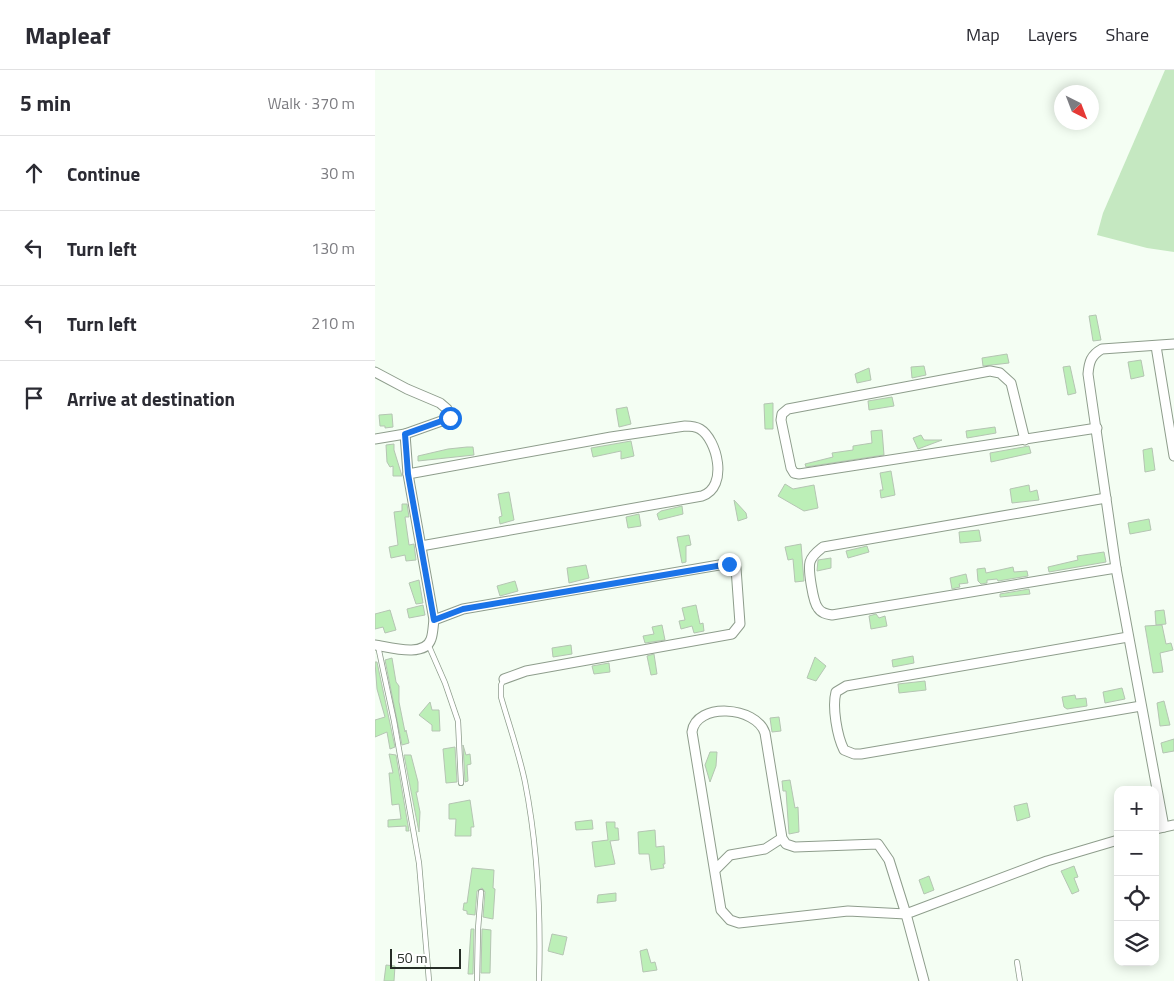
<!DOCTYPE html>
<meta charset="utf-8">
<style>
body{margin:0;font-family:"Titillium Web",sans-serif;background:#f2f2f3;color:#2b2b33}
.controls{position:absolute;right:15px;bottom:15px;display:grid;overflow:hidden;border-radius:10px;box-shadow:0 2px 12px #0003}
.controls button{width:45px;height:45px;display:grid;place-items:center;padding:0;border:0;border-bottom:1px solid #e1e1e2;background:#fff;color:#2b2b33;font:25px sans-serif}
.compass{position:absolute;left:679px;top:15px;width:45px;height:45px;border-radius:50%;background:#fff;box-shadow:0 2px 12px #0003;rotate:138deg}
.scale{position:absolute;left:15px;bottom:12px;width:71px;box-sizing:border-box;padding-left:5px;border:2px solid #262d26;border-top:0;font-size:14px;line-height:18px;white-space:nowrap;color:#262d26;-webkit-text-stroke:4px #fff;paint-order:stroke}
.stop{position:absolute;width:15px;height:15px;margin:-11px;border:4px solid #1a73e8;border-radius:50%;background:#fff}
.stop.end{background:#1a73e8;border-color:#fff;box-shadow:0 1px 5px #0008}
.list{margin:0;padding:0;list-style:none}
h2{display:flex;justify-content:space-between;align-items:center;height:65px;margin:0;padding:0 20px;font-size:21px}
h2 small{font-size:16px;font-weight:400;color:#7c7c81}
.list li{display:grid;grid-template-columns:32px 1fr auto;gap:15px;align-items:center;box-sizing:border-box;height:75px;padding:0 20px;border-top:1px solid #e1e1e2}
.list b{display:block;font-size:19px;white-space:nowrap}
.list em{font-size:16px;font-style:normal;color:#7c7c81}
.icon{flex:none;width:28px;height:28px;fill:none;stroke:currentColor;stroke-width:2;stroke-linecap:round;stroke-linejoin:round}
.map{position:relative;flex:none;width:799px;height:911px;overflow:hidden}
header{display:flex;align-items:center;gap:30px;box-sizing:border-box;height:70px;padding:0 25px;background:#fff;border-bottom:1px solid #e1e1e2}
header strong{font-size:24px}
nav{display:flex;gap:28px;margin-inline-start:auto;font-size:18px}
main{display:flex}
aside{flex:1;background:#fff}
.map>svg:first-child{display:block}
.green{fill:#c5e8c1}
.building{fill:#bcefb7;stroke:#b5c5b3}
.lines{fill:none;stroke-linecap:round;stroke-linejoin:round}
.service-casing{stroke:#8e9d8c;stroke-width:6}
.minor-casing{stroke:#8e9d8c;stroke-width:11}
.service{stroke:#fff;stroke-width:4.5}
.minor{stroke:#fff;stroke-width:9}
.route{stroke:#1a73e8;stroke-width:6}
</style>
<header>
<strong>Mapleaf</strong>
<nav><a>Map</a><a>Layers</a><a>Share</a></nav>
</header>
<main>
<aside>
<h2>5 min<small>Walk · 370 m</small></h2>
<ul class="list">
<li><svg class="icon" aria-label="ahead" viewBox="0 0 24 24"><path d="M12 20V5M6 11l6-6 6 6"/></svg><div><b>Continue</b></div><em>30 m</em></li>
<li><svg class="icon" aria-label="left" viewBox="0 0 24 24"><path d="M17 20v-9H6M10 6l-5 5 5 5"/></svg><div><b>Turn left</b></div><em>130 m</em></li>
<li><svg class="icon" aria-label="left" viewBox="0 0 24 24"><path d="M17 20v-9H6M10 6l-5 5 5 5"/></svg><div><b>Turn left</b></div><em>210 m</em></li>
<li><svg class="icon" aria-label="arrive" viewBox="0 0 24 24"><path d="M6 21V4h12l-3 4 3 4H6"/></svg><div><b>Arrive at destination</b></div></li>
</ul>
</aside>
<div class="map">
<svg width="799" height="911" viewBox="0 0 799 911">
<rect width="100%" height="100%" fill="#f4fef3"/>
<path class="green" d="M790 0H799V182L772 178 722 165 728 143Z"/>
<g class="building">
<path d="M721 245 726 270 718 271 714 246Z"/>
<path d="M632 284 634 293 608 296 607 288Z"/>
<path d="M766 290 769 306 756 309 753 292Z"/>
<path d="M549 296 551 305 537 308 536 297Z"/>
<path d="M695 296 701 323 693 325 688 297Z"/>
<path d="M494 298 496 310 482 313 480 304Z"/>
<path d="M517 327 519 336 494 340 493 331Z"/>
<path d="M398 333V359H390L389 334Z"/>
<path d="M252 337 256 354 244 357 241 339Z"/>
<path d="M17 344 18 357 10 358V356H5L4 345Z"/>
<path d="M620 357 621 363 592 368 591 361Z"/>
<path d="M507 360 509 385 431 397 430 394 458 387 457 383 478 380V376L497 373 496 361Z"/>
<path d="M546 365 549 370H567L543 379 538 368Z"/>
<path d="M256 371 259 386 246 389V381L218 387 216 378Z"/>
<path d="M19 374V380L27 406H18V396L15 397 12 392 11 375Z"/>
<path d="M654 376 656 383 616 392 615 383Z"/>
<path d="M92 377H98L99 385 43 391V386L73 379Z"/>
<path d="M777 378 780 400 770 402 768 380Z"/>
<path d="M516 401 520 425 506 428 505 420H508L505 403Z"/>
<path d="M410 414 418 419 439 415 443 438 429 441 403 426Z"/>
<path d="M654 415 655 422 662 420 664 430 637 433 635 419Z"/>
<path d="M134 422 139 450 125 454 124 447 127 446 123 424Z"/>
<path d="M359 430 371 443 372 448 363 451Z"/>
<path d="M27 434H32L34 447H30L34 475 39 474 41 490 31 491 30 485 16 488 14 477 23 475 19 442 27 441Z"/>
<path d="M307 436 308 444 284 450 282 444 286 441Z"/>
<path d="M264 444 266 456 253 458 251 447Z"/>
<path d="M774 449 776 460 755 464 753 453Z"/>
<path d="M604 460 606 471 585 473 584 462Z"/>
<path d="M314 465 316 475 311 476V492L307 493 302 467Z"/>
<path d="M426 474 429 511 420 512 418 489 413 490 410 477Z"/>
<path d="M492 476 494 482 473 488 471 481Z"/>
<path d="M729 482 731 492 674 502 673 497 703 490 702 486Z"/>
<path d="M456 488V498L442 501 443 490Z"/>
<path d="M211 495 214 508 194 513 192 498Z"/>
<path d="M638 497 639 502 652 501 653 506 623 511 622 509 612 510V513L606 514 603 511 602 499 610 498 611 503Z"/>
<path d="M591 504 593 513 584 514 585 517 577 519 575 508Z"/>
<path d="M44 510 48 533 41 534 34 513Z"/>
<path d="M140 511 143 521 125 526 122 516Z"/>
<path d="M654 519 655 524 625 527V524Z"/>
<path d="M48 535 50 545 34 548 32 539Z"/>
<path d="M321 535 325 554 328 553 329 561 319 563 317 556 306 559 304 551 310 550 307 538Z"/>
<path d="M15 540 21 560 10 563 8 557 0 559V544Z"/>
<path d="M789 540 791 554 781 555 780 541Z"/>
<path d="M501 544 504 548 510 546 512 556 496 559 494 546Z"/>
<path d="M287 555 290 570 270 573 268 566 279 564 277 557Z"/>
<path d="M787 555 791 574 796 573 798 580 785 583 788 602 778 603 770 556Z"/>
<path d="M196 575 197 584 178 587 177 578Z"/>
<path d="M279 584 282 604 276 605 272 586Z"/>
<path d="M538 586 539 593 518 597 517 590Z"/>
<path d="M440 587 451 596 441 611 432 608Z"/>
<path d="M17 588 21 612 24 616V632L30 662 31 660 34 673 27 675 10 590Z"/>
<path d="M0 592H2L20 677 15 679 12 662 0 667V650L10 647 2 619Z"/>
<path d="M234 593 235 602 219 604 217 596Z"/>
<path d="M550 611 551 620 524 623 523 614Z"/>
<path d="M747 618 750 629 730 633 728 622Z"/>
<path d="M700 625 701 629 711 628 712 636 692 639 689 637 687 627Z"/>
<path d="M789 631 795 655 785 656 782 633Z"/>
<path d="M55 632 57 640H64L65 661H57V655L44 645Z"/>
<path d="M404 647 406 661 397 662 395 648Z"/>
<path d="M799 669V681L788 683 786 673Z"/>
<path d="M88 675 91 685 95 684 96 694 92 695 93 711 90 712Z"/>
<path d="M80 677 82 712 71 713 68 679Z"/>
<path d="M335 682H342L341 696 335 712 330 695Z"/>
<path d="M14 684 21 685 34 761H31V756L13 757V750L26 749 24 734 17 735 14 703H18Z"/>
<path d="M29 685H36L43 712V722H41L45 742 44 762Z"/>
<path d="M415 710 420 738 423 737 424 762 414 764 411 721H408L407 711Z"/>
<path d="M95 730 99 757H96V766H80L81 749H74V734Z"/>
<path d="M652 733 655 747 642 751 639 736Z"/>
<path d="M217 750 218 759 201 760 200 752Z"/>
<path d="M231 752H240V758H243L244 770 235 771 240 794 220 797 217 772 233 770Z"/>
<path d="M280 760 281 777 289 776 290 794H288L289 798 276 800 274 784H264L263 762Z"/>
<path d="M699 796 703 807 699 808 704 821 697 824 686 801Z"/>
<path d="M97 798 119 800 118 818 120 819 118 849 108 847 110 822 107 818 102 821 100 845 92 844V841L88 840 89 833H92Z"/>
<path d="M554 806 559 820 549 824 544 810Z"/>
<path d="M241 823V831L222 833 223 825Z"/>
<path d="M96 859H99L98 904H93Z"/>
<path d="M107 859 116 860 115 903H106Z"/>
<path d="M177 864 192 867 188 885 173 881Z"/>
<path d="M272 879 276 893 280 892 282 900 268 902 265 881Z"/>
<path d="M11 895 20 896 19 911H9Z"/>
</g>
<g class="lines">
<g class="service-casing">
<g id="service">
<path d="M53 574 70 613 83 651 86 713"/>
<path d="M3 576 19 651 44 793 54 911"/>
<path d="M129 609 126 615V627C134 655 144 683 150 712 163 778 166 844 164 911"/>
<path d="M642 892 645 911"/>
<path d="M102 911 103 859 106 822"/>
</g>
</g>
<g class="minor-casing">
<g id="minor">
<path d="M781 276 799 386"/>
<path d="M0 302 32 319 65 333 72 339 75 348 30 364 0 369"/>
<path d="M650 370 636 313 625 303 615 301 413 339 407 344 406 350 416 398 419 403 424 404 722 358"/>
<path d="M33 404 236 367 310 356C315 356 320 356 325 359 342 369 354 417 327 426L46 476"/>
<path d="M731 428 448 477C443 481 437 485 435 492 433 500 438 532 443 538 446 543 451 544 457 545L741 498"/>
<path d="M59 550 88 539 350 494 359 495 361 498 365 554 357 564 151 601 129 609"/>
<path d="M753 567 471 616 461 622C457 637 462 666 469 680L479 684H486L766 636"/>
<path d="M0 575C14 577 50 588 56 569 58 564 58 556 59 550L33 404 30 364"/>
<path d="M789 757 741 498 713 304C714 292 716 285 727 279L799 274"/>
<path d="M780 759 799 755"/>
<path d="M341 799 355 785 390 779 407 768 390 663C381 636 321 632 317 662L346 840 355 850 364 853 473 841 531 844 514 790 503 774 420 777 411 774 407 768"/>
<path d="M549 911 531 844 672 791 743 770"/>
</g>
</g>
<use href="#service" class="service"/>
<use href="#minor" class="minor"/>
</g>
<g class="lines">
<path class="route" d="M75 348 30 364 33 404 59 550 88 539 354 494"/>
</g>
</svg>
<div class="controls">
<button>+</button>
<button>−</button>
<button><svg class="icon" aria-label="locate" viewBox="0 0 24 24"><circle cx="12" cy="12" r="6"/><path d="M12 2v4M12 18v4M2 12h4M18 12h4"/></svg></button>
<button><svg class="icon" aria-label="layers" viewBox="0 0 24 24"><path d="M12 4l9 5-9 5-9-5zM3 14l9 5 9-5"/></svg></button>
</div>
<svg class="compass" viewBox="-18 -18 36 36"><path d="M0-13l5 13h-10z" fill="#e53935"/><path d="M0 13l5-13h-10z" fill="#7c7c81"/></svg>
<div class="scale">50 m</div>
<div class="stop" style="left:75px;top:348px"></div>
<div class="stop end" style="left:354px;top:494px"></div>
</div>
</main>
